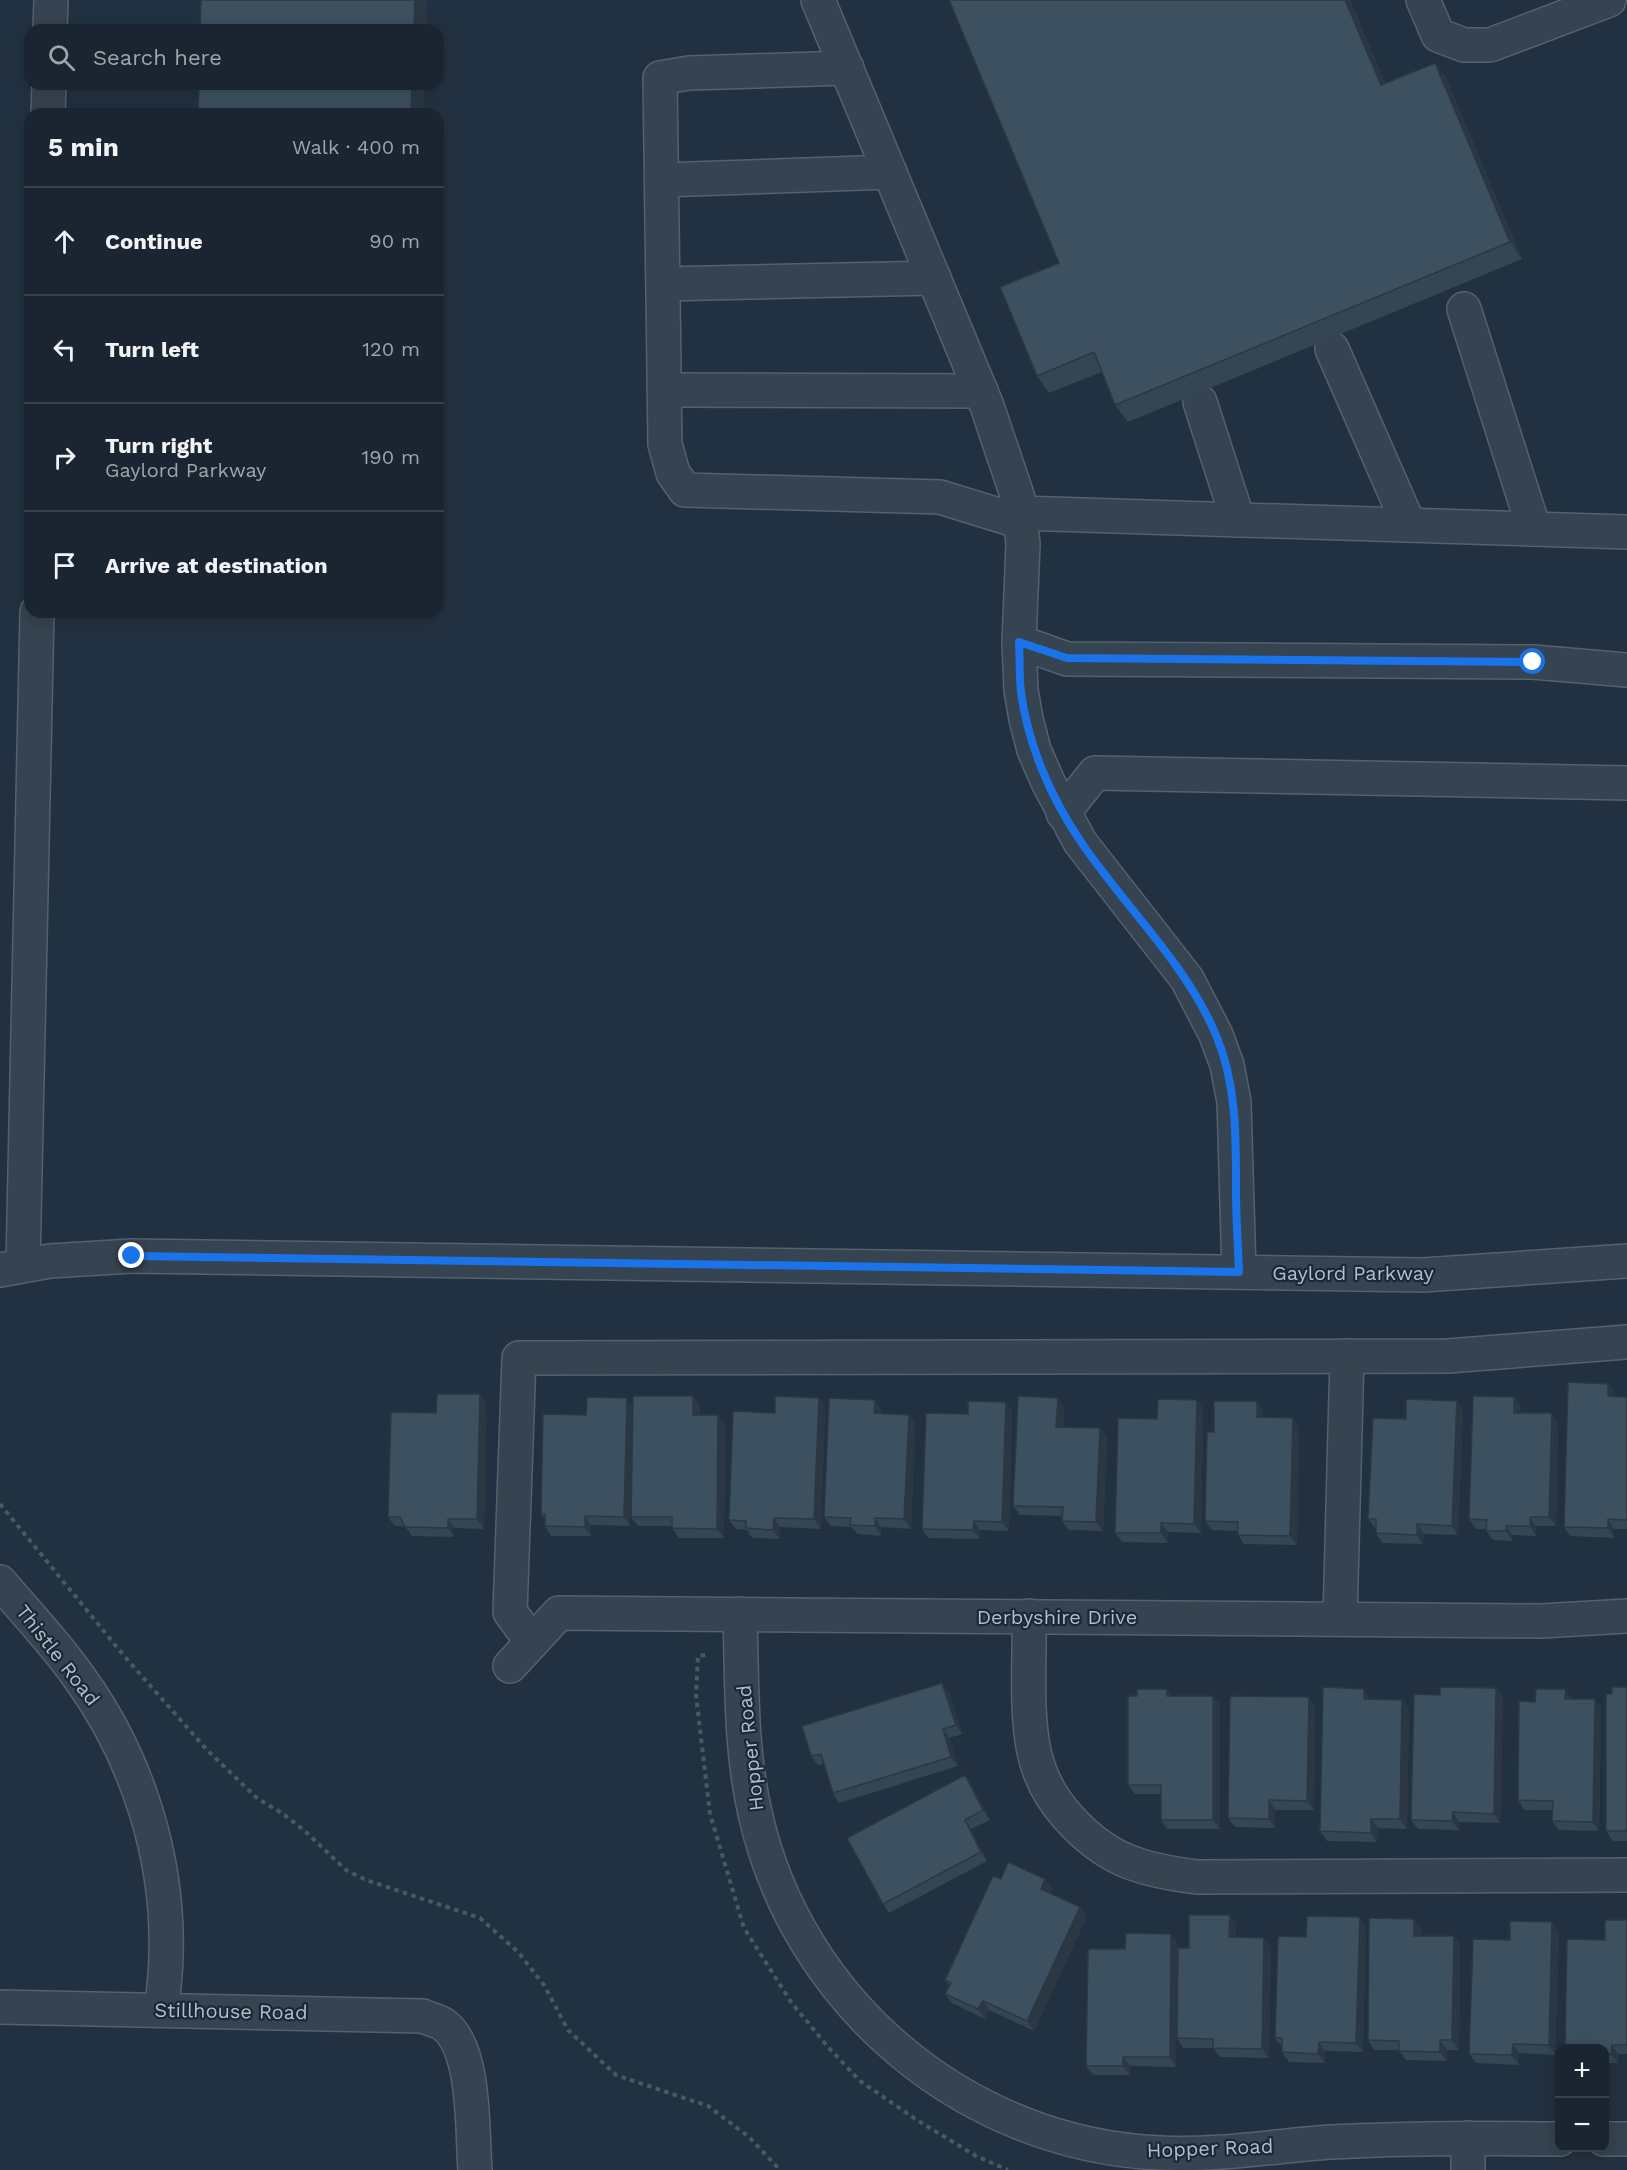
<!DOCTYPE html>
<meta charset="utf-8">
<style>
body{margin:0;font-family:"Work Sans",sans-serif;background:#232d39;color:#f1f3f6}
.controls{position:absolute;right:18px;bottom:18px;display:grid;overflow:hidden;border-radius:12px;box-shadow:0 3px 15px #0003}
.controls button{width:54px;height:54px;display:grid;place-items:center;padding:0;border:0;border-bottom:2px solid #38424d;background:#1a2531;color:#f1f3f6;font:30px sans-serif}
.stop{position:absolute;width:18px;height:18px;margin:-14px;border:4px solid #1a73e8;border-radius:50%;background:#fff}
.stop.end{background:#1a73e8;border-color:#fff;box-shadow:0 2px 6px #0008}
.list{margin:0;padding:0;list-style:none}
h2{display:flex;justify-content:space-between;align-items:center;height:78px;margin:0;padding:0 24px;font-size:26px}
h2 small{font-size:20px;font-weight:400;color:#9fa5ab}
.list li{display:grid;grid-template-columns:39px 1fr auto;gap:18px;align-items:center;box-sizing:border-box;height:108px;padding:0 24px;border-top:2px solid #38424d}
.list b{display:block;font-size:22px;white-space:nowrap}
.list p{margin:0;font-size:20px;white-space:nowrap;color:#9fa5ab}
.list em{font-size:20px;font-style:normal;color:#9fa5ab}
.icon{flex:none;width:33px;height:33px;fill:none;stroke:currentColor;stroke-width:2;stroke-linecap:round;stroke-linejoin:round}
.map{position:relative;flex:none;width:1627px;height:2170px;overflow:hidden}
.search{position:absolute;background:#1a2531;box-shadow:0 3px 15px #0003;left:24px;top:24px;width:420px;height:66px;display:flex;align-items:center;gap:15px;box-sizing:border-box;padding:0 21px;border-radius:18px;color:#9fa5ab;font-size:22px}
.panel{position:absolute;background:#1a2531;box-shadow:0 3px 15px #0003;left:24px;top:108px;width:420px;height:510px;border-radius:18px}
.map>svg:first-child{display:block}
.lines{fill:none;stroke-linecap:round;stroke-linejoin:round}
.minor-casing{stroke:#54616e;stroke-width:36}
.path{stroke:#425d5f;stroke-width:4;stroke-dasharray:4.5 4.5;stroke-linecap:butt}
.minor{stroke:#364350;stroke-width:33}
.wall{fill:#344553}
.shaded-wall{fill:#2b3843}
.building{fill:#3d5060;stroke:#2b3843;stroke-width:1.5}
.route{stroke:#1a73e8;stroke-width:8}
.labels{text-anchor:middle;stroke-width:4.5;stroke-linejoin:round;paint-order:stroke}
.street-label{font-size:20px;fill:#b2becb;stroke:#1b2836}
</style>
<div class="map">
<svg width="1627" height="2170" viewBox="0 0 1627 2170">
<rect width="100%" height="100%" fill="#223141"/>
<g class="lines">
<g class="minor-casing">
<g id="minor">
<path d="M818 0 987 406 1018 498 1023 544 1019 642 1021 690 1026 719 1034 750 1048 782 1080 842 1187 979 1216 1035 1227 1065 1234 1102 1239 1272"/>
<path d="M1423 0 1438 35 1464 45H1490L1609 0"/>
<path d="M50 30 51 0"/>
<path d="M847 68 689 73 660 78 665 444 673 473 685 490 940 497 1021 522"/>
<path d="M48 114 49 84"/>
<path d="M662 180 890 172"/>
<path d="M663 284 934 278"/>
<path d="M1464 309 1534 529"/>
<path d="M1332 349 1409 525"/>
<path d="M664 390 981 391"/>
<path d="M1200 402 1238 520"/>
<path d="M1020 513 1627 532"/>
<path d="M1019 642 1067 659 1533 662 1627 670"/>
<path d="M1063 813 1095 773 1627 783"/>
<path d="M23 1265 37 612"/>
<path d="M0 1270 50 1261 132 1256 1423 1275 1627 1261"/>
<path d="M0 1582C27 1614 57 1645 81 1680 137 1758 169 1858 166 1955 166 1973 163 1991 162 2009"/>
<path d="M740 1614C742 1680 740 1748 755 1813 797 2003 966 2145 1161 2153 1217 2156 1274 2146 1331 2142 1407 2138 1483 2138 1560 2139"/>
<path d="M1029 1616C1030 1657 1026 1700 1032 1740 1036 1770 1048 1795 1068 1817 1106 1860 1141 1870 1197 1877L1627 1875"/>
<path d="M1340 1619 1347 1356"/>
<path d="M532 1642 510 1612 519 1358 1448 1356 1627 1342"/>
<path d="M510 1666 559 1613 1541 1621 1627 1616"/>
<path d="M0 2007 423 2016C429 2019 439 2021 444 2025 476 2048 472 2133 475 2170"/>
<path d="M1604 2139H1627"/>
<path d="M1468 2170V2138"/>
</g>
</g>
<g class="path">
<path d="M0 1504 125 1657 207 1750 258 1799 282 1813 306 1832 346 1870 366 1880 480 1918 518 1952 544 1985 568 2030 616 2075 708 2106 749 2137 780 2170"/>
<path d="M705 1655 698 1656 696 1695 710 1814 744 1928 791 2002 828 2047 860 2081 917 2120 976 2156 1008 2170"/>
</g>
<use href="#minor" class="minor"/>
</g>
<g class="wall">
<path d="M949 0H1350L1385 83 1435 63 1447 80 1522 259 1128 422 1115 405 1102 372 1049 393 1037 376 1059 263Z"/>
<path d="M1615 1393V1396L1627 1397V1529H1614V1538L1570 1536 1564 1527Z"/>
<path d="M693 1396 700 1406V1415L725 1424 724 1538H679L672 1528V1526H638L631 1517 632 1435 630 1526 591 1525V1536H551L545 1526V1519L541 1514 586 1415Z"/>
<path d="M1514 1397 1521 1406 1520 1413 1558 1423 1556 1526H1536V1536L1512 1535V1541L1493 1540 1486 1531V1529H1476L1469 1519Z"/>
<path d="M819 1398 825 1407 821 1529 780 1527V1539L752 1538 747 1530 736 1529 729 1520Z"/>
<path d="M1058 1398 1064 1407 1063 1427 1100 1428 1107 1437 1103 1531 1069 1530 1062 1521V1516L1020 1515 1013 1506Z"/>
<path d="M1197 1400 1203 1409 1201 1533 1168 1532V1543L1122 1542 1115 1533 1157 1419Z"/>
<path d="M1006 1402 1012 1411 1009 1531 980 1530V1539L928 1538 922 1529 968 1414Z"/>
<path d="M486 1404 484 1529 454 1528V1537L412 1536 405 1526H395L388 1517 436 1413Z"/>
<path d="M881 1409V1414L909 1415 915 1424 911 1529 881 1527V1536L857 1534 852 1527 831 1526 824 1517Z"/>
<path d="M1463 1410 1458 1535 1424 1534 1423 1544 1382 1543 1376 1533V1528H1375L1368 1519 1406 1419Z"/>
<path d="M1263 1411V1417L1293 1418 1299 1428 1297 1545 1244 1544 1238 1535V1531L1212 1530 1205 1521 1214 1432Z"/>
<path d="M1627 1687V1841H1613L1606 1831Z"/>
<path d="M1496 1688 1503 1697 1500 1823 1459 1822V1830L1418 1829 1411 1820 1440 1695Z"/>
<path d="M949 1692 962 1734 949 1738 958 1766 839 1803 833 1793 824 1764 818 1765 811 1756Z"/>
<path d="M1172 1696 1220 1705V1829H1167L1161 1820V1794H1135L1128 1785Z"/>
<path d="M1370 1698V1699L1402 1700 1409 1709 1407 1829 1378 1828 1377 1842 1327 1841 1320 1831Z"/>
<path d="M1572 1699 1601 1709 1599 1831 1559 1830 1552 1821 1553 1810H1524L1518 1800 1535 1702Z"/>
<path d="M1315 1706 1314 1810H1275V1828L1235 1827 1228 1818Z"/>
<path d="M971 1784 990 1820 971 1829 987 1861 889 1913 883 1904Z"/>
<path d="M1001 1879H1045L1052 1889 1050 1893 1087 1916 1034 2031 989 2010 985 2019 952 2003 945 1994 949 1986 945 1980Z"/>
<path d="M1230 1915 1236 1925V1938H1264L1271 1947 1269 2058 1220 2057 1213 2048H1183L1177 2038 1189 1948Z"/>
<path d="M1627 1920V2054H1618V2063H1605V1940Z"/>
<path d="M1366 1926 1363 2052 1325 2051V2063L1289 2062 1282 2052V2047L1275 2038 1306 1937Z"/>
<path d="M1421 1928V1936L1460 1945 1459 2050H1447V2061L1406 2060 1399 2050H1374L1368 2040Z"/>
<path d="M1559 1932 1555 2055 1519 2053V2065L1476 2063 1469 2054 1510 1940Z"/>
<path d="M1171 1934 1177 1943 1176 2067 1130 2066V2075H1093L1086 2066 1125 1949Z"/>
</g>
<g class="shaded-wall">
<path d="M415 0H427V30H414Z"/>
<path d="M1345 0H1350L1393 103 1381 85Z"/>
<path d="M1435 63 1447 80 1522 259 1510 242Z"/>
<path d="M412 84H425L424 114H411Z"/>
<path d="M1608 1384 1615 1393V1406L1608 1396Z"/>
<path d="M480 1394 486 1404 484 1529 477 1519Z"/>
<path d="M693 1396 700 1406 699 1424 693 1415Z"/>
<path d="M1514 1397 1521 1406 1520 1422 1514 1413Z"/>
<path d="M627 1398 633 1407 630 1526 624 1517Z"/>
<path d="M819 1398 825 1407 821 1529 814 1519Z"/>
<path d="M1058 1398 1064 1407 1063 1436 1056 1427Z"/>
<path d="M875 1400 881 1409V1423L874 1413Z"/>
<path d="M1197 1400 1203 1409 1201 1533 1194 1524Z"/>
<path d="M1257 1401 1263 1411V1426L1257 1417Z"/>
<path d="M1457 1401 1463 1410 1458 1535 1452 1526Z"/>
<path d="M1006 1402 1012 1411 1009 1531 1002 1522Z"/>
<path d="M1552 1413 1558 1423 1556 1526 1549 1517Z"/>
<path d="M718 1415 725 1424 724 1538 717 1529Z"/>
<path d="M909 1415 915 1424 911 1529 904 1519Z"/>
<path d="M1293 1418 1299 1428 1297 1545 1290 1536Z"/>
<path d="M1100 1428 1107 1437 1103 1531 1096 1522Z"/>
<path d="M585 1516 591 1525V1536L585 1527Z"/>
<path d="M1530 1517 1536 1526V1536L1530 1526Z"/>
<path d="M774 1518 780 1527V1539L773 1530Z"/>
<path d="M875 1518 881 1527V1536L875 1526Z"/>
<path d="M448 1519 454 1528V1537L448 1528Z"/>
<path d="M1608 1519 1614 1529V1538L1608 1528Z"/>
<path d="M974 1521 980 1530V1539L973 1530Z"/>
<path d="M1161 1523 1168 1532V1543L1161 1533Z"/>
<path d="M1417 1524 1424 1534 1423 1544 1417 1535Z"/>
<path d="M1506 1526 1512 1535V1541L1506 1531Z"/>
<path d="M942 1683 949 1692 962 1734 956 1725Z"/>
<path d="M1496 1688 1503 1697 1500 1823 1494 1814Z"/>
<path d="M1167 1689 1173 1698 1167 1696Z"/>
<path d="M1364 1689 1370 1698V1709L1364 1699Z"/>
<path d="M1566 1689 1572 1699H1565Z"/>
<path d="M1213 1696 1220 1705V1829L1213 1820Z"/>
<path d="M1309 1697 1315 1706 1314 1810 1307 1801Z"/>
<path d="M1595 1699 1601 1709 1599 1831 1593 1822Z"/>
<path d="M1402 1700 1409 1709 1407 1829 1400 1819Z"/>
<path d="M943 1729 949 1738 958 1766 951 1757Z"/>
<path d="M965 1775 971 1784 990 1820 983 1810Z"/>
<path d="M1269 1800 1275 1810V1828L1269 1819Z"/>
<path d="M1453 1812 1459 1822V1830L1452 1821Z"/>
<path d="M1371 1819 1378 1828 1377 1842 1371 1833Z"/>
<path d="M965 1820 971 1829 987 1861 981 1852Z"/>
<path d="M1045 1879 1052 1889 1048 1898 1041 1889Z"/>
<path d="M1080 1907 1087 1916 1034 2031 1027 2021Z"/>
<path d="M1230 1915 1236 1925V1947L1229 1937Z"/>
<path d="M1360 1917 1366 1926 1363 2052 1356 2043Z"/>
<path d="M1414 1919 1421 1928V1945L1414 1936Z"/>
<path d="M1552 1922 1559 1932 1555 2055 1549 2045Z"/>
<path d="M1171 1934 1177 1943 1176 2067 1170 2057Z"/>
<path d="M1454 1936 1460 1945 1459 2050 1452 2040Z"/>
<path d="M1264 1938 1271 1947 1269 2058 1262 2049Z"/>
<path d="M983 2001 989 2010 985 2019 978 2009Z"/>
<path d="M1440 2040 1447 2050V2061L1440 2052Z"/>
<path d="M1319 2042 1325 2051V2063L1318 2054Z"/>
<path d="M1513 2044 1519 2053V2065L1512 2055Z"/>
<path d="M1612 2045 1618 2054V2063L1611 2054Z"/>
<path d="M1123 2057 1130 2066V2075L1123 2066Z"/>
</g>
<g class="building">
<path d="M201 0H415L414 30H200Z"/>
<path d="M949 0H1345L1381 85 1435 63 1510 242 1115 405 1094 352 1037 376 1000 287 1059 263Z"/>
<path d="M199 84H412L411 114H198Z"/>
<path d="M1568 1382 1608 1384V1396L1627 1397V1520L1608 1519V1528L1564 1527Z"/>
<path d="M437 1394H480L477 1519H448V1528L405 1527 400 1517H388L391 1412 436 1413Z"/>
<path d="M633 1396H693V1415H718L717 1529 672 1528V1517H631Z"/>
<path d="M775 1396 819 1398 814 1519 774 1518 773 1530 746 1528V1521L729 1520 733 1411 775 1413Z"/>
<path d="M1018 1396 1058 1398 1056 1427 1100 1428 1096 1522 1062 1521 1063 1507 1013 1506Z"/>
<path d="M1473 1396 1514 1397V1413H1552L1549 1517H1530V1526H1506V1531H1486L1487 1520 1469 1519Z"/>
<path d="M587 1397 627 1398 624 1517 585 1516V1527L545 1526V1514H541L543 1414 586 1415Z"/>
<path d="M829 1398 875 1400 874 1413 909 1415 904 1519 875 1518V1526L850 1525 851 1518 824 1517Z"/>
<path d="M1158 1399 1197 1400 1194 1524 1161 1523V1533H1115L1118 1418 1157 1419Z"/>
<path d="M1406 1399 1457 1401 1452 1526 1417 1524V1535L1376 1533V1519H1368L1373 1418 1406 1419Z"/>
<path d="M968 1401 1006 1402 1002 1522 974 1521 973 1530 922 1529 926 1413 968 1414Z"/>
<path d="M1214 1401H1257V1417L1293 1418 1290 1536 1238 1535V1522L1205 1521 1207 1432H1214Z"/>
<path d="M942 1683 956 1725 943 1729 951 1757 833 1793 821 1754 811 1756 802 1726Z"/>
<path d="M1323 1687 1364 1689V1699L1402 1700 1400 1819H1371V1833L1320 1831Z"/>
<path d="M1440 1687 1496 1688 1494 1814 1453 1812 1452 1821 1411 1820 1414 1694 1440 1695Z"/>
<path d="M1612 1687H1627V1831H1606V1694H1612Z"/>
<path d="M1137 1689H1167V1696H1213V1820H1161V1785H1128V1696H1137Z"/>
<path d="M1536 1689H1566L1565 1699H1595L1593 1822 1552 1821 1553 1801 1518 1800 1519 1701 1535 1702Z"/>
<path d="M1230 1696 1309 1697 1307 1801 1269 1800V1819L1228 1818Z"/>
<path d="M965 1775 983 1810 965 1820 981 1852 883 1904 847 1838Z"/>
<path d="M1008 1862 1045 1879 1041 1889 1080 1907 1027 2021 983 2001 978 2009 945 1994 951 1983 945 1980 993 1876 1001 1879Z"/>
<path d="M1189 1915H1230L1229 1937 1264 1938 1262 2049 1213 2048V2039L1177 2038 1178 1948H1189Z"/>
<path d="M1307 1916 1360 1917 1356 2043 1319 2042 1318 2054 1282 2052V2038H1275L1278 1936 1306 1937Z"/>
<path d="M1369 1918 1414 1919V1936H1454L1452 2040H1440V2052L1399 2051V2041L1368 2040Z"/>
<path d="M1605 1920H1627V2045H1612L1611 2054H1605V2049H1565L1567 1939 1605 1940Z"/>
<path d="M1510 1921 1552 1922 1549 2045 1513 2044 1512 2055 1469 2054 1473 1939 1510 1940Z"/>
<path d="M1126 1933 1171 1934 1170 2057H1123V2066H1086L1088 1949H1125Z"/>
</g>
<g class="lines">
<path class="route" d="M132 1256 1239 1272C1238 1245 1236 1218 1236 1191 1236 1137 1237 1085 1216 1035 1185 962 1125 907 1081 842 1051 798 1028 745 1021 692 1019 676 1020 659 1019 642L1067 658 1533 662"/>
</g>
<g class="labels">
<g class="street-label">
<text x="1353" y="1280">Gaylord Parkway</text>
<text x="1057" y="1624">Derbyshire Drive</text>
<text transform="translate(58 1655) rotate(52)" y="7">Thistle Road</text>
<text transform="translate(750 1748) rotate(-96)" y="7">Hopper Road</text>
<text transform="translate(231 2011) rotate(1)" y="7">Stillhouse Road</text>
<text transform="translate(1210 2148) rotate(-2)" y="7">Hopper Road</text>
</g>
</g>
</svg>
<div class="controls">
<button>+</button>
<button>−</button>
</div>
<div class="stop" style="left:1533px;top:662px"></div>
<div class="stop end" style="left:132px;top:1256px"></div>
<div class="search"><svg class="icon" aria-label="search" viewBox="0 0 24 24"><circle cx="10" cy="10" r="6"/><path d="M15 15l6 6"/></svg>Search here</div>
<section class="panel">
<h2>5 min<small>Walk · 400 m</small></h2>
<ul class="list">
<li><svg class="icon" aria-label="ahead" viewBox="0 0 24 24"><path d="M12 20V5M6 11l6-6 6 6"/></svg><div><b>Continue</b></div><em>90 m</em></li>
<li><svg class="icon" aria-label="left" viewBox="0 0 24 24"><path d="M17 20v-9H6M10 6l-5 5 5 5"/></svg><div><b>Turn left</b></div><em>120 m</em></li>
<li><svg class="icon" aria-label="right" viewBox="0 0 24 24"><path d="M7 20v-9h11M14 6l5 5-5 5"/></svg><div><b>Turn right</b><p>Gaylord Parkway</p></div><em>190 m</em></li>
<li><svg class="icon" aria-label="arrive" viewBox="0 0 24 24"><path d="M6 21V4h12l-3 4 3 4H6"/></svg><div><b>Arrive at destination</b></div></li>
</ul>
</section>
</div>
